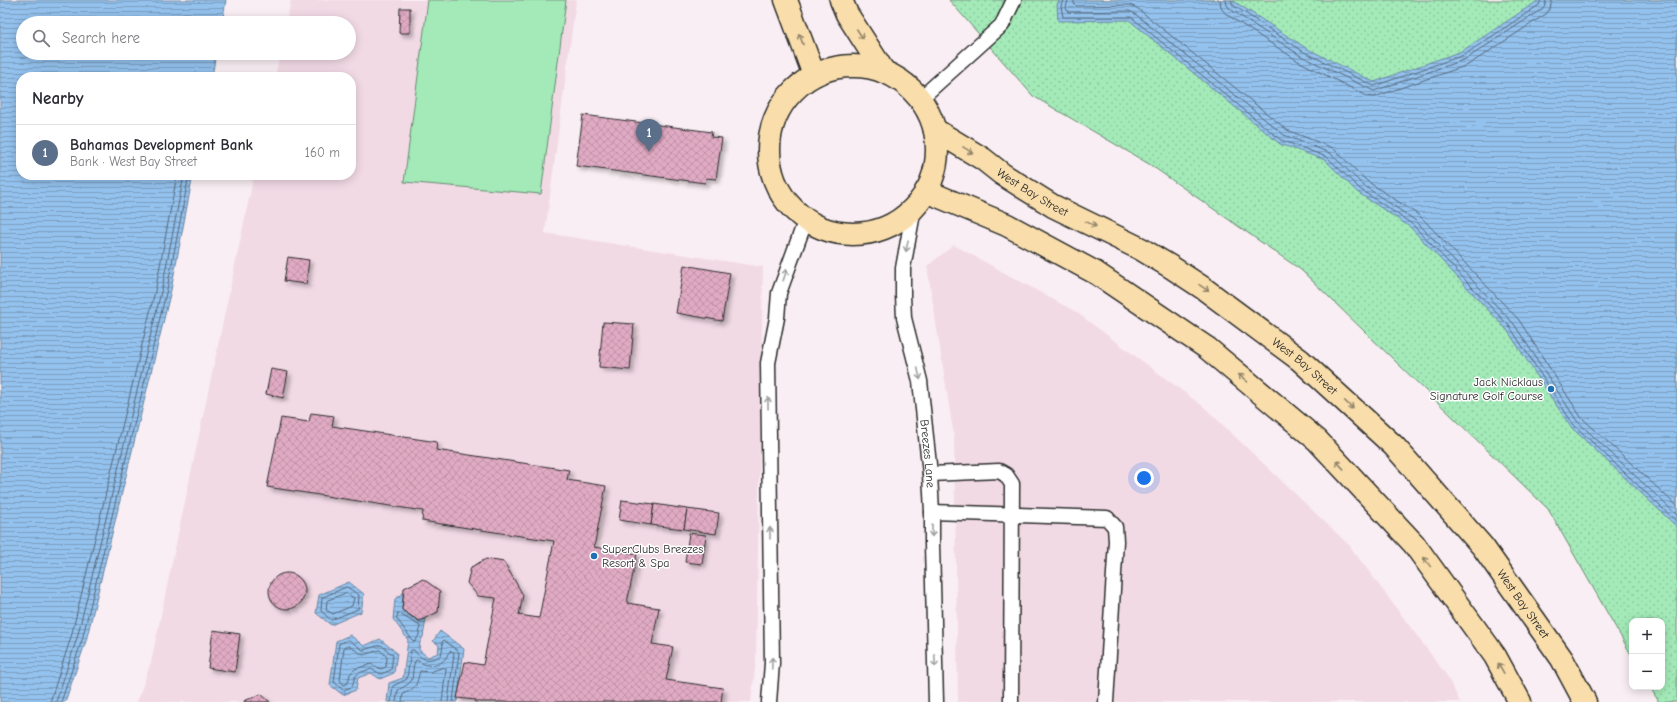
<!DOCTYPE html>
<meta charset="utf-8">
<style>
body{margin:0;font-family:"Comic Neue",sans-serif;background:#f7f7f7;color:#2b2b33}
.controls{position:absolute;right:12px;bottom:12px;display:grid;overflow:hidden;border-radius:8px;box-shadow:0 2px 10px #0003}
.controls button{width:36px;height:36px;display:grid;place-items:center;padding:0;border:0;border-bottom:1px solid #e1e1e2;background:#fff;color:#2b2b33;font:20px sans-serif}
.you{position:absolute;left:1144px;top:478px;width:14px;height:14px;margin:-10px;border:3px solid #fff;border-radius:50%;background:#1a73e8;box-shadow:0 0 0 6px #1a73e833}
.badge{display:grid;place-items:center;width:26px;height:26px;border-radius:50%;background:#1f6fb2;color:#fff;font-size:13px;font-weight:700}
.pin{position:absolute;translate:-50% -33px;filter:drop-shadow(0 1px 2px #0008)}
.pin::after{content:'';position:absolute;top:21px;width:14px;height:12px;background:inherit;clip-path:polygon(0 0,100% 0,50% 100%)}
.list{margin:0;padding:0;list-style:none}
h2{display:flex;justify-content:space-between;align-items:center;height:52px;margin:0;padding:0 16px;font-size:17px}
h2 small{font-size:13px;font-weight:400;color:#7c7c81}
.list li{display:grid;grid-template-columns:26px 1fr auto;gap:12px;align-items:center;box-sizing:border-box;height:56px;padding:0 16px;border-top:1px solid #e1e1e2}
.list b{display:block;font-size:15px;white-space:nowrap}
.list p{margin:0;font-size:13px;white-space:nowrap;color:#7c7c81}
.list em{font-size:13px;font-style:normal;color:#7c7c81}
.icon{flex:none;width:22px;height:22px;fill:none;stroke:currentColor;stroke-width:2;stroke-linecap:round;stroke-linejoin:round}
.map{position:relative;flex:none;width:1677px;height:702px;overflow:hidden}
.search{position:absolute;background:#fff;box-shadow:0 2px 10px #0003;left:16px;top:16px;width:340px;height:44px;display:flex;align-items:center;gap:10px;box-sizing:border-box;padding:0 14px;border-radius:22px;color:#7c7c81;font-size:15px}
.panel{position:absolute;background:#fff;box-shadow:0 2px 10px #0003;left:16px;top:72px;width:340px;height:108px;border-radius:16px}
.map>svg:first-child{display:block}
.built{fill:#f2dae5}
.grass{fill:url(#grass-dots);stroke:#678a72}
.garden{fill:#a3eab8;stroke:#678a72}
.water{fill:url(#water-rules);stroke:#6a86a0}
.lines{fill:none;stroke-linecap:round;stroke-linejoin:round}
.shore{stroke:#556779;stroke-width:1}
.building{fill:url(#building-cross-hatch);stroke:#2b2b2b;filter:url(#shadow)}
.service-casing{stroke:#2b2b2b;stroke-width:17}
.primary-casing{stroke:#2b2b2b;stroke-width:25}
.service{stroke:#fff;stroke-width:14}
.primary{stroke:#f9deab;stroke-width:22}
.oneway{stroke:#92846b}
.oneway2{stroke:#a0a0a0}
.poi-dot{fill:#1f6fb2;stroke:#fff;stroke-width:1.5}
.labels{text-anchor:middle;stroke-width:3;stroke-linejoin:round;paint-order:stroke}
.street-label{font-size:12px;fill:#2b2b2b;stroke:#fff}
.poi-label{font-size:12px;fill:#2b2b2b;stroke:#fff;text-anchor:end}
</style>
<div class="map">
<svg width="1677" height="702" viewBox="0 0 1677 702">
<defs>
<pattern id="grass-dots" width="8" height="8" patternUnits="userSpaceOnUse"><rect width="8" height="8" fill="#a3eab8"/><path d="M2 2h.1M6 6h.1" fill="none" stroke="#8cc99e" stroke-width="1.8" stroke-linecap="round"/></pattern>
<pattern id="water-rules" width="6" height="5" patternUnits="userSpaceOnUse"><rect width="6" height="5" fill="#94c2ee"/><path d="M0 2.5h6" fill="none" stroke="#799ec1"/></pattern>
<pattern id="building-cross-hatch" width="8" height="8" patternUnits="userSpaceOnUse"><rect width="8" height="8" fill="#e0aac3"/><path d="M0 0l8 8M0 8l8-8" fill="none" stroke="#c092a8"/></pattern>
<filter id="shadow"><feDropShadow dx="3.5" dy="3.5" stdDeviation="2" flood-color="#0004"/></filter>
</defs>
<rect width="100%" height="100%" fill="#f9eef3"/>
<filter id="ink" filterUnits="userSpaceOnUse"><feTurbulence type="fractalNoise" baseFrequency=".025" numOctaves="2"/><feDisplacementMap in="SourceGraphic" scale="8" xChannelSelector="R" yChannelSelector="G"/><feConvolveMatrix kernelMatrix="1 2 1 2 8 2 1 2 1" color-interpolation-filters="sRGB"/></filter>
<g filter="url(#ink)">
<g class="built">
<path d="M291 0H576L545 233 763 267 756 661 751 702H137L151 662 254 175H351V77H275L280 53H349V23H286Z"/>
<path d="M954 245 1076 312 1204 407 1349 545 1447 676 1460 702H958L954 437 927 266Z"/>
</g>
<path class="grass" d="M949 0H1677V702H1659L1650 687H1662V621H1632V656L1548 509 1301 270 1149 164 1033 96Z"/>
<path class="garden" d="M428 0H566L541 194 404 182Z"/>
<g class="water">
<path d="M0 0H226L222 23H23V53H216L212 77H21V175H193L171 290 86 641 65 702H0Z"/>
<path d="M1060 0H1232L1306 48 1374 82 1462 51 1539 0H1677V527L1570 426 1507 330 1410 227 1357 192 1325 160 1280 144 1129 20 1058 21 1057 4Z"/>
<path d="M349 582 364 594 361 612 331 625 316 613 319 595Z"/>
<path d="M403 593 402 610 419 621 426 619 423 637 420 642 419 650 428 657 438 653 439 645 433 641 440 631 464 649 457 702H387L389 683 403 678 408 640 393 619 395 599Z"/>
<path d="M350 635 364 646 380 639 397 653 394 673 380 679 371 673 358 678 356 690 343 695 330 685 336 641Z"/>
</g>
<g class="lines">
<g class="shore">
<path d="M1063 0 1061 6 1063 17H1131L1281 140 1327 157 1360 189 1412 224 1510 327 1573 424 1677 522"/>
<path d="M1068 0 1066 8 1068 12 1129 11 1134 13 1284 135 1330 153 1363 185 1416 221 1514 324 1577 421 1677 515"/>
<path d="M1074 0V4L1076 6 1130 5 1137 8 1287 130 1333 148 1367 181 1420 216 1519 320 1581 417 1677 506"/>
<path d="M1220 0 1221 8 1226 14 1298 61 1367 96 1374 97 1468 65 1546 14 1550 8 1552 0"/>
<path d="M1226 0 1227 5 1230 9 1301 56 1374 91 1466 59 1542 9 1545 5 1546 0"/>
<path d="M1231 0 1233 5 1304 52 1374 86 1464 55 1539 5 1541 0"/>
<path d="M347 587 359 595 358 609 331 620 321 611 322 598Z"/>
<path d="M346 593 354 598 352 606 333 614 326 610 327 601Z"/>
<path d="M398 613 420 626 419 635 415 642 413 641 397 619Z"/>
<path d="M349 640 363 650 381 645 393 655 391 670 381 674 371 669C356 674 356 672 352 687L343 690 334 682 339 644Z"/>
<path d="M349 646 363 655 380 650 387 657 386 667 381 669 371 664 355 669 350 674 348 683 344 685 340 680 344 648Z"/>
<path d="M50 702 71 637 156 287 177 175"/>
<path d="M56 702 77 638 162 288 184 175"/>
<path d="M61 702 82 640 167 289 189 175"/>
<path d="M391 702 393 686 407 679 411 650H414C421 661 431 662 441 655L443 646 442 642 444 640 459 652 453 702"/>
<path d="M396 702 398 690C419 679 409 680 415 661L417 660C426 667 437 668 445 659 448 656 447 653 450 651L454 654 448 702"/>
<path d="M402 702 403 694C418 687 416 685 420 671L430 672 444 667 446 669 442 702"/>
</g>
</g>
<g class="building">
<path d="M400 8H410V33H399Z"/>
<path d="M583 115 712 132 711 137 722 138 716 179 706 178 705 183 576 166Z"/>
<path d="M288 257 309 260 306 284 284 281Z"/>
<path d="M684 265 730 273 722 321 676 313Z"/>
<path d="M603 322 634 324 630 370 599 367Z"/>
<path d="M271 369 288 372 283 398 266 394Z"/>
<path d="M311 413 334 416 332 426 437 442 436 450 569 470 567 480 606 486 594 547 637 554 627 603 659 608 652 644 673 647 666 680 723 688 721 702H475L476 700 457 698 465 662 483 665 496 598 478 596 467 583 471 567 486 559 504 562 523 595 519 615 539 618 554 541 422 521 423 511 267 487 281 418 309 422Z"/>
<path d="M622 500 654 504 651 525 619 520Z"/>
<path d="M654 504 687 509 684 529 651 525Z"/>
<path d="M687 509 719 513 716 534 684 529Z"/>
<path d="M689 533 706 535 702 564 685 562Z"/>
<circle cx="287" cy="591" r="18"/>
<path d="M423 579 440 591 438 612 419 621 402 610 404 588Z"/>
<path d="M213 630 240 634 235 672 208 668Z"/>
<path d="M261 694 270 702H244V701Z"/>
</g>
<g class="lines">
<g class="service-casing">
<g id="service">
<path d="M920 99 1002 25 1014 0"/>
<path id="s1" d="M914 208 903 268V295L904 318 920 381 930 474 932 512V544L936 702"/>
<path d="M930 474 999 471 1006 475 1012 484 1011 702"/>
<path d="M932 512 1107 518 1115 527 1116 541 1106 702"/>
<path d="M769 702 772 663 768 363 777 318 779 293 806 219"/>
</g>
</g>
<g class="primary-casing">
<g id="primary">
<path d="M786 0 814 75"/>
<path d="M841 0 847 14 884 72"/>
<circle cx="853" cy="150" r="84"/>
<path id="s2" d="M935 130 983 159 1002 174 1053 206 1141 249 1171 267 1203 288 1300 360 1394 446 1483 547 1562 659 1585 702"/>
<path d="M926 191 1007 225 1096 273 1207 348 1317 440 1414 544 1495 656 1520 702"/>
</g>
</g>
<use href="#service" class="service"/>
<use href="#primary" class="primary"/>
</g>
<defs><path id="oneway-shaft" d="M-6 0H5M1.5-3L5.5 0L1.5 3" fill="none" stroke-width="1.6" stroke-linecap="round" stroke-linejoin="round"/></defs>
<g class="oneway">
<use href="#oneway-shaft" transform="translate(860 34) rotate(57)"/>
<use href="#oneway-shaft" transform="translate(801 39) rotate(-111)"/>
<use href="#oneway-shaft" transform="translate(968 150) rotate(31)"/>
<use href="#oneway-shaft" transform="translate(1091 224) rotate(26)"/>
<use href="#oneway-shaft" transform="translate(1204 288) rotate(35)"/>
<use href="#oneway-shaft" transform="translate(1243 378) rotate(-140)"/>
<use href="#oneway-shaft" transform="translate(1349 405) rotate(43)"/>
<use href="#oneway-shaft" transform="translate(1340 465) rotate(-133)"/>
<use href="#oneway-shaft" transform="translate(1427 562) rotate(-126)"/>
<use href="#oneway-shaft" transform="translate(1501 668) rotate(-119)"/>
</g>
<g class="oneway2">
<use href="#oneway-shaft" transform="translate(907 246) rotate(101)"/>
<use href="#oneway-shaft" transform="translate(785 275) rotate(-72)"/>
<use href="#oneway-shaft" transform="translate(919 374) rotate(77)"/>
<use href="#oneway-shaft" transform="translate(768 403) rotate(-91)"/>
<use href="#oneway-shaft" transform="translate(932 531) rotate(91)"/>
<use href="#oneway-shaft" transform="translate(770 533) rotate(-90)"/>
<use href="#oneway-shaft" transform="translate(935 661) rotate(88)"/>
<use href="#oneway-shaft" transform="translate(772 663) rotate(-88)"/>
</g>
</g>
<g class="poi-dot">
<circle cx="1551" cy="389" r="4"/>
<circle cx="594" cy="556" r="4"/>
</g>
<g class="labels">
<g class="street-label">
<text dy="4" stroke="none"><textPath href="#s2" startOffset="116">West Bay Street</textPath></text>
<text dy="4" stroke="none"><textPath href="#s2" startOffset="440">West Bay Street</textPath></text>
<text dy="4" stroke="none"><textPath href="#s1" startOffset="249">Breezes Lane</textPath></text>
<text dy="4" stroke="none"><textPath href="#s2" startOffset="764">West Bay Street</textPath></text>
</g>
<g class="poi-label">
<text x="1543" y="386">Jack Nicklaus<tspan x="1543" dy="14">Signature Golf Course</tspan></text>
<text x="602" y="553" text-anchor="start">SuperClubs Breezes<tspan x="602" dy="14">Resort &amp; Spa</tspan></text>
</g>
</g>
</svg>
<div class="controls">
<button>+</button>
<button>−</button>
</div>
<div class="you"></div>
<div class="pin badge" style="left:649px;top:152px;background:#5c6f8a">1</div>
<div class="search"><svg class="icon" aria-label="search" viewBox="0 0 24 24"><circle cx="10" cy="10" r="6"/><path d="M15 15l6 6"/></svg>Search here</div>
<section class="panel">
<h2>Nearby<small></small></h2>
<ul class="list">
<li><span class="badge" style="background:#5c6f8a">1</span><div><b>Bahamas Development Bank</b><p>Bank · West Bay Street</p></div><em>160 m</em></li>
</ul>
</section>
</div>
